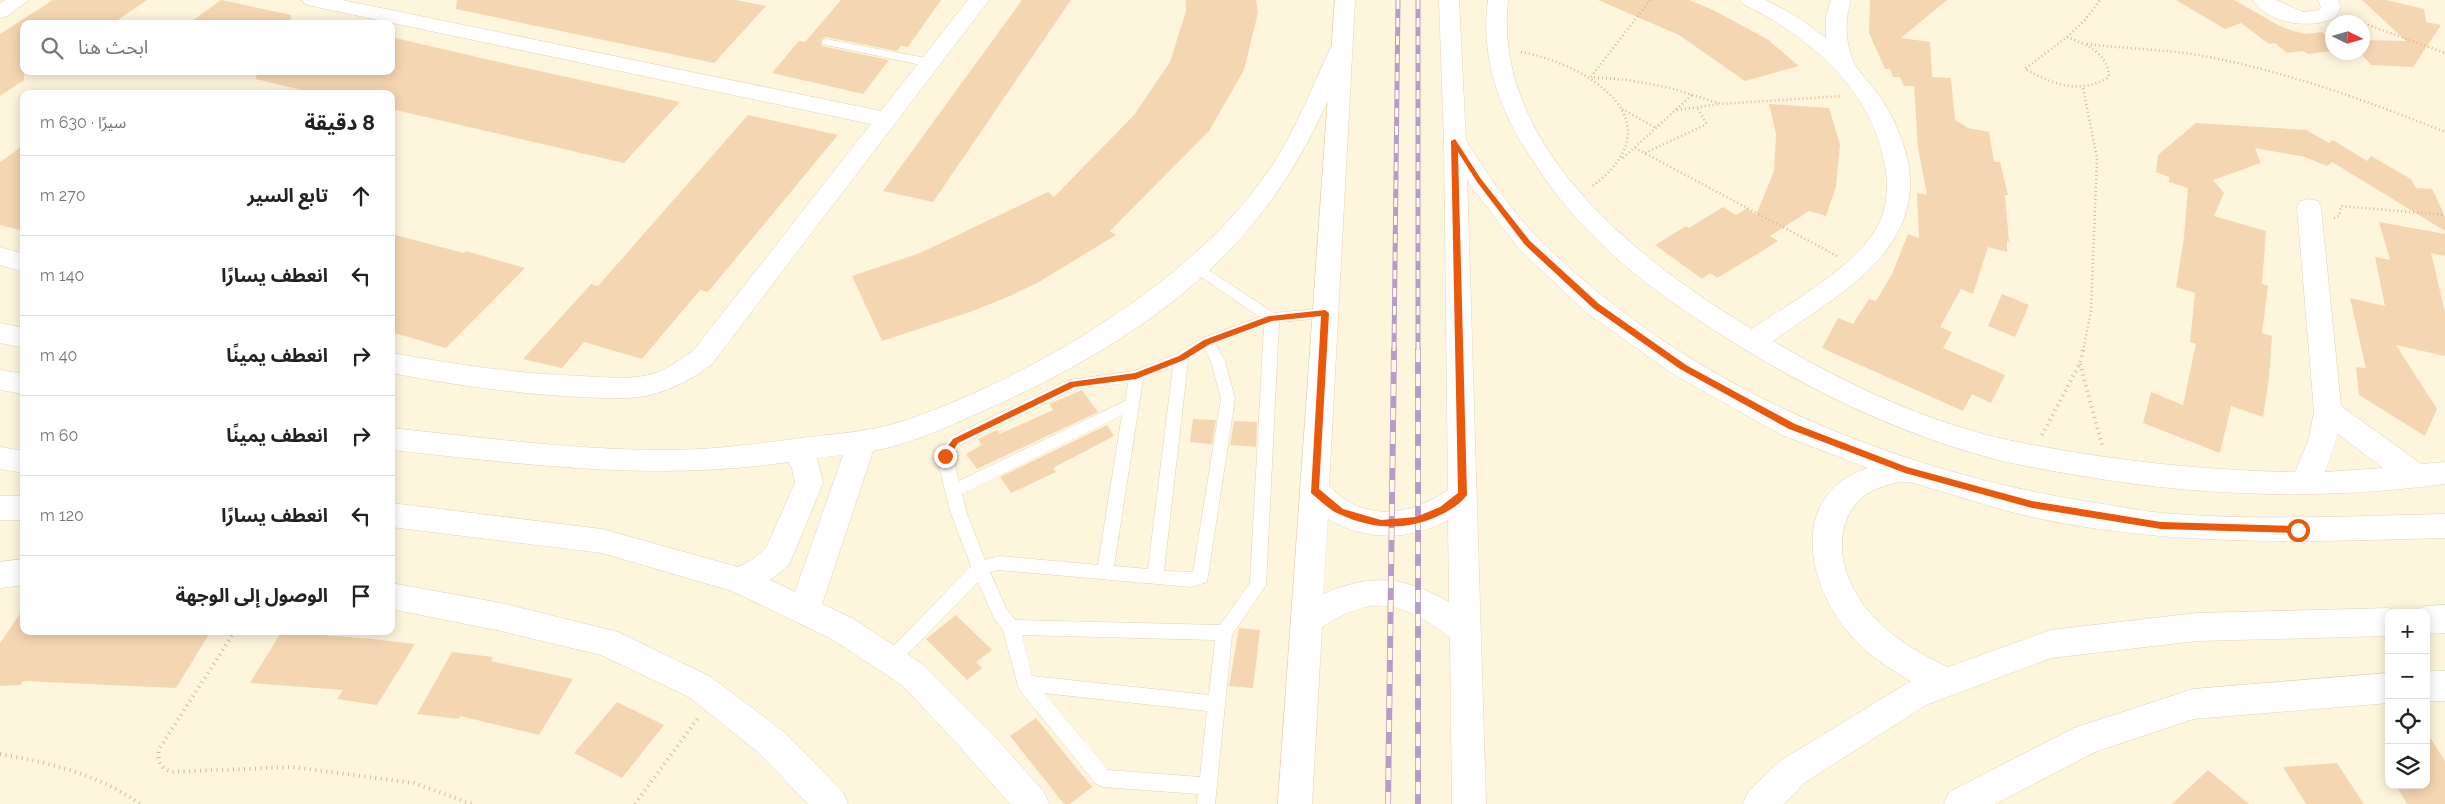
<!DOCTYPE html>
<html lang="ar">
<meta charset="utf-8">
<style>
body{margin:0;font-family:Raleway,"Noto Sans Arabic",sans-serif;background:#f2f2f2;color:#222;direction:rtl}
.controls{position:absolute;right:15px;bottom:15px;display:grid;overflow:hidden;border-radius:10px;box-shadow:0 2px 12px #0003}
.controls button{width:45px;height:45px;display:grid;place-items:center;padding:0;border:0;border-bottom:1px solid #e0e0e0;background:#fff;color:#222;font:25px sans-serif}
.compass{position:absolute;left:2325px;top:15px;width:45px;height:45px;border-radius:50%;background:#fff;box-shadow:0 2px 12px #0003;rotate:95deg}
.stop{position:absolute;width:15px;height:15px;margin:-11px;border:4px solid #ea580c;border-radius:50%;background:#fff}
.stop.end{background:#ea580c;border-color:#fff;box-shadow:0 1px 5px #0008}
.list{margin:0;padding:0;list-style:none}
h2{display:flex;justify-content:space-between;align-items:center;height:65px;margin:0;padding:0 20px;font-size:21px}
h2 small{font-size:16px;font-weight:400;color:#767676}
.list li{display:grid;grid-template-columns:32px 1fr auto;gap:15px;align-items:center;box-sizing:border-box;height:80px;padding:0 20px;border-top:1px solid #e0e0e0}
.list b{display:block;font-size:19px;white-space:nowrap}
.list em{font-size:16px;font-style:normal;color:#767676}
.icon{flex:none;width:28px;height:28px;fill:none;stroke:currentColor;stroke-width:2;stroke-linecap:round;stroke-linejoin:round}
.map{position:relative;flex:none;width:2445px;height:804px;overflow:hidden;direction:ltr}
.search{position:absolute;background:#fff;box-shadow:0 2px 12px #0003;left:20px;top:20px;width:375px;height:55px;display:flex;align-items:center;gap:12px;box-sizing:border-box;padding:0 18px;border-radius:10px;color:#767676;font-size:19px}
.panel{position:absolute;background:#fff;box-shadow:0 2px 12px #0003;left:20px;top:90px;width:375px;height:545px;border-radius:10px;direction:rtl}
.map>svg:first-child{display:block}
.building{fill:#f5d6b2}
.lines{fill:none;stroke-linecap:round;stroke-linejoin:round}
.service-casing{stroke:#e2d2b9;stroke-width:1}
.minor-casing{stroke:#e2d2b9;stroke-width:1}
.tertiary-casing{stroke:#e2d2b9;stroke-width:1}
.secondary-casing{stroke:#e8d4b6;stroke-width:1}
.path-far1{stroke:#d9b996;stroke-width:2.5;stroke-dasharray:1 3;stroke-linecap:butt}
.path{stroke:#d9b996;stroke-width:4;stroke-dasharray:1 4.5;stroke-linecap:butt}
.service{fill:#fff;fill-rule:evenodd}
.minor{fill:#fff;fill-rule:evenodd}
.tertiary{fill:#fff;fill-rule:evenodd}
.secondary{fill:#fff;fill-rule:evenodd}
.rail-far1-casing{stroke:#b89cc6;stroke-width:5}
.rail-casing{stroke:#b89cc6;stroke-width:6}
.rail-far1{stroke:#fff8e5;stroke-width:3;stroke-dasharray:9;stroke-linecap:butt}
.rail{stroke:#fff8e5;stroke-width:4.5;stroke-dasharray:12;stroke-linecap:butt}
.route{fill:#ea580c}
</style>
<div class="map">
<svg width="2445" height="804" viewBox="0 0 2445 804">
<rect width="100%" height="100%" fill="#fef5dd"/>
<g class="building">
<path d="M53 0H147L112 24H24V80L0 96V34Z"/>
<path d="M221 0 291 15 290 24H188Z"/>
<path d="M457 0H736L766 6 714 63 456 9Z"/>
<path d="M841 0H941L908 47 901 46 897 51 826 37 821 39 822 46 889 60 863 94 772 73 799 41 805 42Z"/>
<path d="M1022 0H1071L933 202 883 191Z"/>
<path d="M1186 0H1256L1258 13 1244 70 1209 131 1110 231 1116 235 1039 282 1010 296 970 312 882 341 852 276 920 253 1048 192 1054 197 1134 115 1170 62 1186 11Z"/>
<path d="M1598 0H1689L1713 10 1767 39 1799 66 1745 81 1679 35Z"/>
<path d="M1870 0H1947L1901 38 1930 42 1932 77 1951 78 1955 120 1968 128 1989 132 1994 162H2000L2008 195H2005L2009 242 2007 241V252L1988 247 1973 294 1961 289 1940 327 1952 332 1943 348 2005 375 1991 403 1972 394 1963 411 1822 348 1838 318 1853 324 1869 299 1876 301 1892 274 1908 234 1919 238 1917 193 1927 195 1918 148 1914 86H1904L1900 77H1893L1890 69H1885L1869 33Z"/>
<path d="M2176 0H2234L2278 25 2293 31 2306 34 2322 32 2332 40V51L2308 54 2303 51 2287 53 2275 43 2269 44 2241 23 2225 29Z"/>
<path d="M2362 0H2386L2424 9 2426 22 2441 25 2413 67 2371 65 2362 55V40L2406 41Z"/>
<path d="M391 37 481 58 680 102 624 163 391 109V94H318L256 79 257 71H391Z"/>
<path d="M1769 104 1829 108 1840 144 1836 187 1826 216 1809 211 1770 236 1778 241 1759 253 1717 278 1710 273 1702 279 1655 245 1686 226 1689 228 1723 207 1736 215 1747 208 1756 215 1774 171 1776 134Z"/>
<path d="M748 115 838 135 708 292 700 290 642 359 584 342 562 368 523 359 591 284 598 286Z"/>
<path d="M2196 123 2306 130 2329 143 2333 140 2367 161 2371 156 2411 179 2416 188 2432 189 2445 216V231L2332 162 2327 166 2305 157 2255 148 2261 163 2213 180 2224 193 2214 216 2266 231 2262 284 2268 286 2262 333 2272 336 2269 378 2263 417 2231 406 2220 453 2143 423 2151 392 2183 405 2196 344 2190 342 2195 293 2176 287 2184 237 2188 188 2169 182V177L2156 172 2158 155Z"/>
<path d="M24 145V231L0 225V162Z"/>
<path d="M2379 222 2445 234V256L2431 253 2445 312V356L2396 345 2437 409 2425 436 2359 395 2356 367 2366 368 2350 298 2385 306 2375 257 2390 260Z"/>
<path d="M391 234 464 253 466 251 525 268 446 348 391 332Z"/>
<path d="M2002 294 2029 305 2015 337 1988 326Z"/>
<path d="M1082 390 1098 412 977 469 966 454 982 445 978 439 997 430 1000 434 1053 410 1049 404Z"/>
<path d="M1193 419 1216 420 1212 444 1190 442Z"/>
<path d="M1234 421 1257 422 1256 447 1230 445Z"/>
<path d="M1107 425 1114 436 1053 468 1056 472 1011 493 1000 477Z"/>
<path d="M24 608V631H211L176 688 23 681 20 685 0 686V643Z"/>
<path d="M956 615 992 650 976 662 982 668 967 680 926 639Z"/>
<path d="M1239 628 1260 630 1253 688 1229 686Z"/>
<path d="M281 632 371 639 415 644 377 705 337 699 343 690 250 683Z"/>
<path d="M452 652 493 657 491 661 573 679 539 735 460 716 459 719 417 714Z"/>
<path d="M617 702 664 725 622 778 574 753Z"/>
<path d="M1036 718 1092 787 1070 804H1064L1010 736Z"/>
<path d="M2426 731 2445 761V804H2407L2396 785H2426Z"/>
<path d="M2337 763 2364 804H2306L2283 767Z"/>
<path d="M2208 770 2249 804H2172Z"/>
</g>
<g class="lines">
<g class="service-casing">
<g id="service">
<path d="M826 39 931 59 937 63 931 67 822 44V40Z"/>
<path d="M1196 262 1274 313 1325 308 1330 309 1332 313 1330 317 1325 318 1279 322 1266 585 1232 635 1215 804H1197L1198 794 1103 787 1096 784 1019 689 1003 630 994 618 978 582 896 666 890 669 884 666 881 661 884 656 971 566 950 511 937 457 950 437 1068 380 1134 371 1176 354 1202 338 1260 317 1191 270 1189 267ZM1264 326 1250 583 1220 625 1015 620 1006 608 990 572 999 570 1191 587 1207 582 1235 399 1225 361 1216 344ZM1205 350 1211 361 1221 399 1193 572 1164 571 1188 361ZM1173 367 1148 569 1114 566 1143 379ZM1128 383 1125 401 959 481 953 457 960 445 1076 389ZM1122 415 1098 565 999 556 985 560 966 511 962 494ZM1022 635 1215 640 1209 695 1032 676ZM1044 693 1207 711 1200 777 1108 770Z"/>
</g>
</g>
<g class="minor-casing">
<g id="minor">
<path d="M5 0H29L7 16 0 18V3Z"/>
<path d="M302 0H342L881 111 968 0H989L711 365C692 379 673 389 650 395 628 400 604 398 581 397 517 394 454 385 391 373V353C454 364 517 374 581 376 603 377 627 380 649 375 665 371 679 360 693 351L871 124 312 6 305 4Z"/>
<path d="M1488 0H1508C1492 147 1640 262 1752 329 1790 303 1853 268 1876 229 1887 211 1889 186 1885 166 1872 89 1810 37 1743 4L1740 0H1766L1799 18 1826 38V17L1831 0H1851C1844 21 1845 47 1856 66 1862 76 1871 84 1877 93 1892 113 1903 138 1908 162 1925 252 1834 297 1773 341 1836 378 1903 411 1973 431 2006 441 2039 446 2073 452 2147 464 2220 471 2295 472L2309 439 2314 411 2297 207 2300 201 2309 199 2318 201 2321 207 2341 406 2421 464 2445 462V484C2324 500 2204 497 2083 476 2046 470 2009 464 1973 453 1885 427 1802 386 1725 337 1663 298 1603 255 1558 196 1513 137 1478 76 1488 0ZM2338 434 2383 468 2325 472Z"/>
<path d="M2253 0H2276L2303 12 2319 10 2321 7 2318 0H2338L2341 7 2335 18C2310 29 2270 25 2253 0Z"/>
<path d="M0 247 24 254V272L0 265Z"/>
<path d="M0 323 24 328V348L0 343Z"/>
<rect x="0" y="496" width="24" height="24"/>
<path d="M24 559V585L0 588V562Z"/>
<path d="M391 583 501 603 618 632 711 677 783 731 843 792 848 804H808L759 753 689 697 601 655 501 631 391 609Z"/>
<rect x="2426" y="671" width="19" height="30"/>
<path d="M2389 673V703L2193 719 2095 752 1995 804H1944L1949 792 2074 728 2193 689Z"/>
</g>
</g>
<g class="tertiary-casing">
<g id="tertiary">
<path d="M1341 43 1349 44 1352 49C1326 106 1302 161 1263 211 1192 305 1082 368 976 414 943 429 909 444 873 451L822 604 852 618 924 665 986 727 1044 792 1049 804H1010L962 749 902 685 830 638 732 591 602 553 391 527V503L602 529 738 567 752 560 766 548 795 483 792 468 788 462C655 482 524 464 391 450V428C487 438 582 451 678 450 717 449 755 444 794 439 828 434 864 433 897 423 964 402 1043 362 1101 324 1169 280 1233 227 1277 158 1298 124 1313 85 1330 49L1333 44ZM843 455 795 592 770 580 789 565 823 483 817 458Z"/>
<path d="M1455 134 1463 136C1486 171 1509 209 1539 239 1687 387 1891 471 2096 503 2118 506 2140 511 2162 513 2256 521 2351 516 2445 514V538C2307 542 2168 547 2032 517 2000 510 1968 499 1937 490 1927 488 1915 482 1905 482 1899 481 1891 484 1885 486 1846 496 1835 536 1846 571 1861 618 1906 648 1948 667L2051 630 2197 613 2389 608 2400 613H2389V636L2197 641 2051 658 1926 705 1804 783 1784 804H1743L1748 792 1780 761 1911 681C1888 668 1865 653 1848 632 1805 580 1790 494 1868 468L1782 435 1673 374 1587 313 1519 249 1471 186 1444 141 1447 136Z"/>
<path d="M0 370 24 374V394L0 390Z"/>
<path d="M0 447 24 451V473L0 469Z"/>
<path d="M2445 605V633L2426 634V613H2414L2415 610 2426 606Z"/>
</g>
</g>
<g class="secondary-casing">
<path id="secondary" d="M1335 0H1355L1329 486C1336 492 1343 499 1351 503 1384 520 1419 510 1448 490L1444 141 1439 0H1459L1466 141 1486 804H1452L1450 637C1402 602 1374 593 1322 627L1312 804H1278ZM1328 519C1364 541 1411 541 1448 520L1449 602C1404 576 1371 573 1323 594Z"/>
</g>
<g class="path-far1">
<path d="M1650 0 1591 77 1628 80 1671 88 1721 104 1842 96"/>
<path d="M2349 18 2445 53"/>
<path d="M2067 37C2087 45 2108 53 2109 77 2080 95 2052 84 2025 69Z"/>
<path d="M2067 37 2085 20 2100 0"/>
<path d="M2087 44C2127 49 2168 49 2209 57 2290 73 2368 101 2445 132"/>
<path d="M1521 52C1591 65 1679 123 1591 187"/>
<path d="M1622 109 1656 128"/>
<path d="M1677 110 1720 104"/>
<path d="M1635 148 1837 256"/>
<path d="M1645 153 1705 125 1706 123 1697 107"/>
<path d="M1623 158 1692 95"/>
<path d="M2334 218 2339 216 2341 206 2445 215"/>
<path d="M2083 351 2091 311 2097 158 2083 88"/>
</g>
<g class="path">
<path d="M2080 364 2102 445"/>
<path d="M2042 435 2080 363 2083 350"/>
<path d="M235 631 159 749C157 761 160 768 172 772L292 767 414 783 472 804"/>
<path d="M0 754C50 763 98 774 140 804"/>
<path d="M635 804 698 718"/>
</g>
<use href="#service" class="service"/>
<use href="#minor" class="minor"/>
<use href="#tertiary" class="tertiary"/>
<use href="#secondary" class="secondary"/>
<g class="rail-far1-casing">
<g id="rail-far1">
<path d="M1418 0V351"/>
<path d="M1394 351 1398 0"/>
</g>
</g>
<g class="rail-casing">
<g id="rail">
<path d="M1418 350V804"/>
<path d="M1388 804 1394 350"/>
</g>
</g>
<use href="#rail-far1" class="rail-far1"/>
<use href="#rail" class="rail"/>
</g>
<path class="route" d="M1455 139 1481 179 1530 241 1599 304 1686 365 1795 424 1907 467 2032 501 2161 522 2298 526 2302 530 2298 533 2161 529 2032 508 1905 473 1789 429 1680 369 1593 308 1525 245 1477 182 1458 152 1467 495C1460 505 1447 512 1436 517 1403 531 1372 529 1339 514 1329 510 1320 500 1311 493L1321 316 1272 321 1210 344 1184 360 1136 379 1074 387 958 443 948 459H942V454L953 439 1070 382 1135 373 1179 356 1204 340 1269 316 1325 310 1329 313 1319 489 1343 509 1381 520 1416 517 1440 507 1458 493 1451 141Z"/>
</svg>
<div class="controls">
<button>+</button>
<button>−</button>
<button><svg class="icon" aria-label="locate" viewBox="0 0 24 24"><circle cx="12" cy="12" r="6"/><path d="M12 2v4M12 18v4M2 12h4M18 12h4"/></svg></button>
<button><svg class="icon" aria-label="layers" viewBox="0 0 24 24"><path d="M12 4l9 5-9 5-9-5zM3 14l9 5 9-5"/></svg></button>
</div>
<svg class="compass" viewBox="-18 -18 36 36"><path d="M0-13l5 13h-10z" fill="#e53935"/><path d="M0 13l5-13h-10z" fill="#767676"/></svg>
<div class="stop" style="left:2298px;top:530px"></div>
<div class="stop end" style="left:945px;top:456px"></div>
<div class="search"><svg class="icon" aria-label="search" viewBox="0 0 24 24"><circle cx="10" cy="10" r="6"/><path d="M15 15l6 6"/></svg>ابحث هنا</div>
<section class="panel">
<h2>8 دقيقة<small>سيرًا · 630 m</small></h2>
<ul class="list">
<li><svg class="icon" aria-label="ahead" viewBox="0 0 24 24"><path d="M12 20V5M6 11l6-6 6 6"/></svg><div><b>تابع السير</b></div><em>270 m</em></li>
<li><svg class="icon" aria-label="left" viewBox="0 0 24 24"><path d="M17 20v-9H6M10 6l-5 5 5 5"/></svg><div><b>انعطف يسارًا</b></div><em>140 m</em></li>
<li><svg class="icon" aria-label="right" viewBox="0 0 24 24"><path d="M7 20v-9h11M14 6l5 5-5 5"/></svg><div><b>انعطف يمينًا</b></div><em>40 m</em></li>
<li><svg class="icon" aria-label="right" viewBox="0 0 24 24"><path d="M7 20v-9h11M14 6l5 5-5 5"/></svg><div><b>انعطف يمينًا</b></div><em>60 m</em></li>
<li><svg class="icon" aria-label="left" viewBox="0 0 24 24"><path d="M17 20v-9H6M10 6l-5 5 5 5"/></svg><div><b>انعطف يسارًا</b></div><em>120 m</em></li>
<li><svg class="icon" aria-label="arrive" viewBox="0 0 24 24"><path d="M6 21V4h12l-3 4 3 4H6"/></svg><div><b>الوصول إلى الوجهة</b></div></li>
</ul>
</section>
</div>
